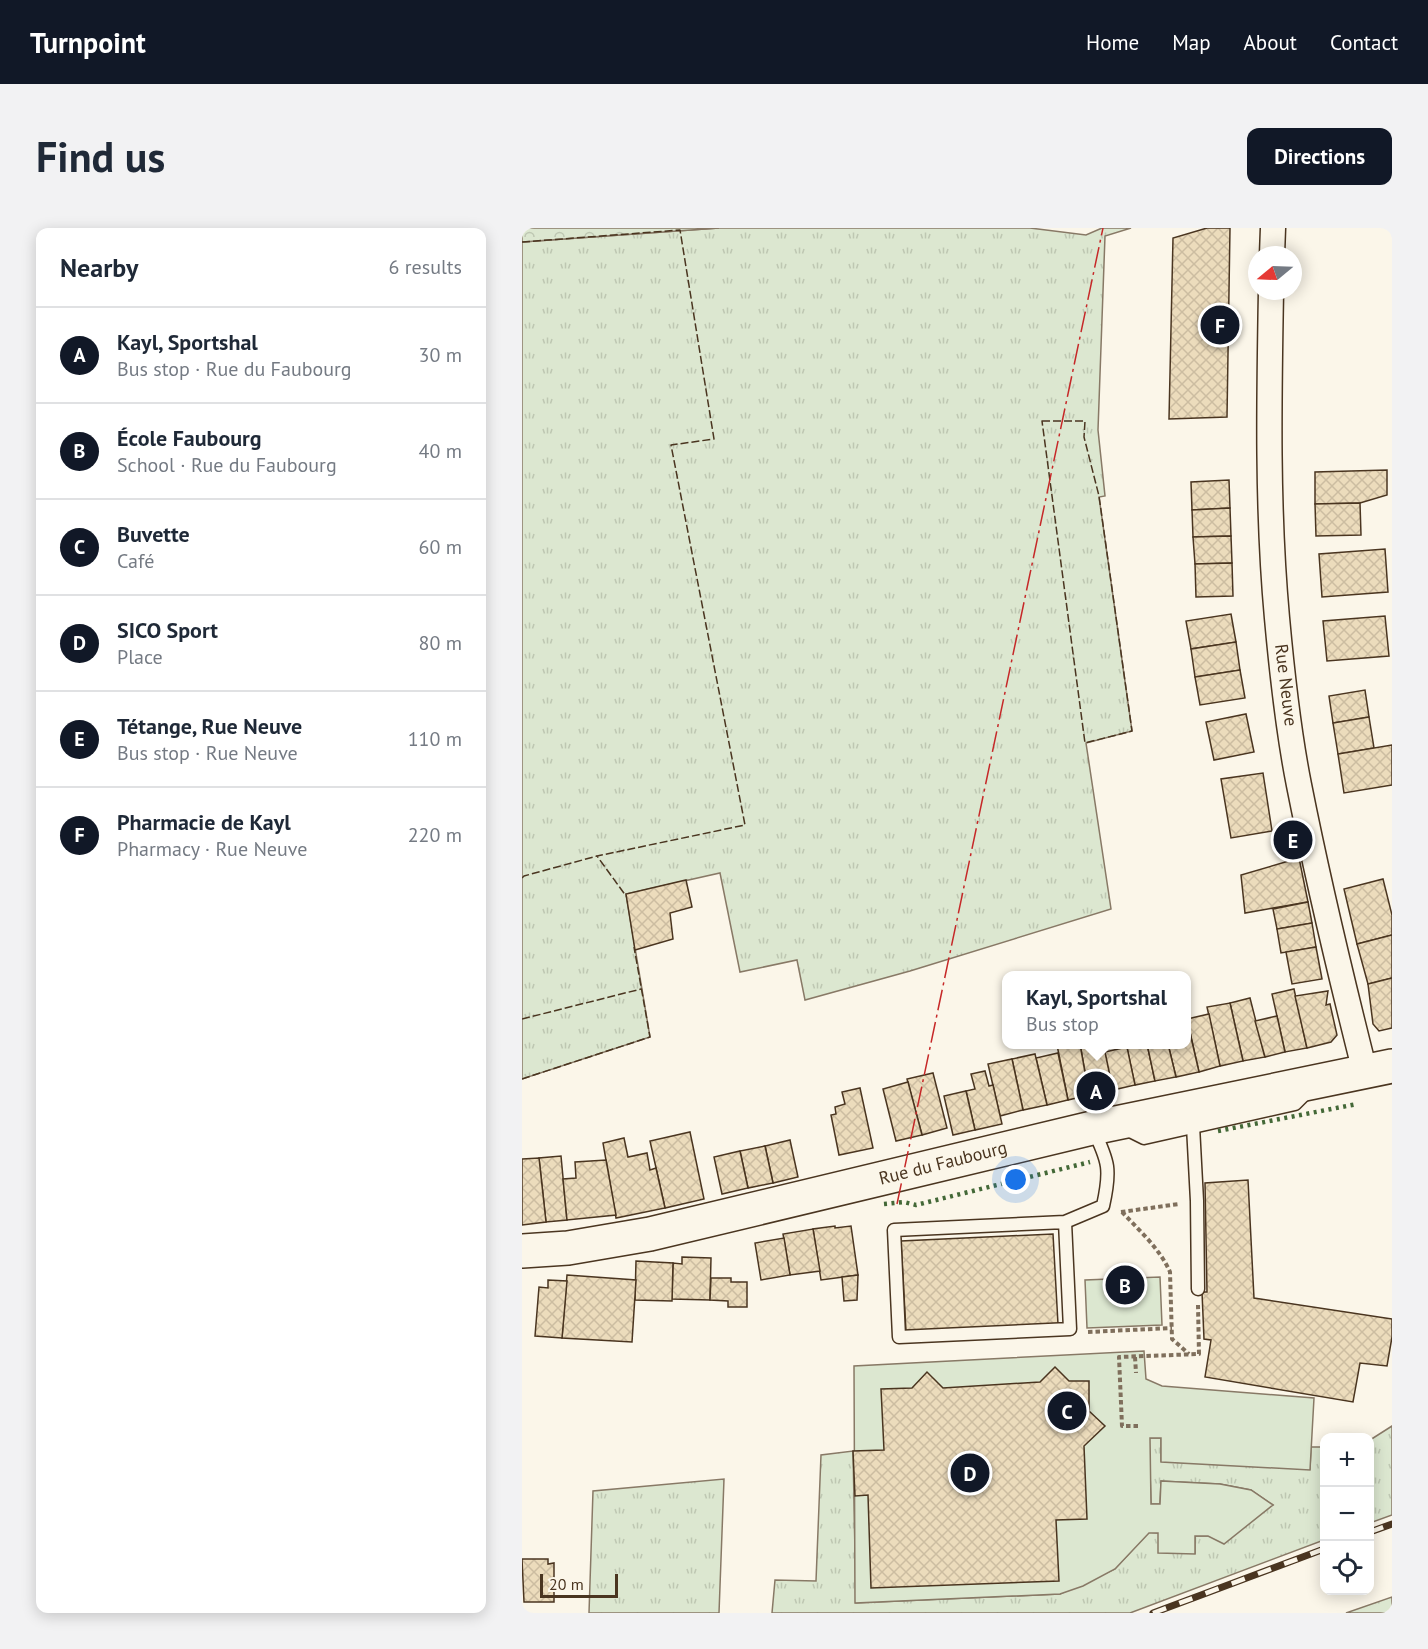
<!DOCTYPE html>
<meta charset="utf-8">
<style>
body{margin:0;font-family:"PT Sans",sans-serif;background:#f2f2f3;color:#1f2937}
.controls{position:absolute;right:18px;bottom:18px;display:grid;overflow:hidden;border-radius:12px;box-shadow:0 3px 15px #0003}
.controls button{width:54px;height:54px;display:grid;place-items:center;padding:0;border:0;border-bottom:2px solid #e0e1e3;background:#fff;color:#1f2937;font:30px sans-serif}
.compass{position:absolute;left:726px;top:18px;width:54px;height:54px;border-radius:50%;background:#fff;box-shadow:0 3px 15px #0003;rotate:251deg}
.scale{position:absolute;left:18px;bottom:15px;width:78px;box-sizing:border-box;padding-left:6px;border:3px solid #4a3520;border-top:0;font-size:16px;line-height:21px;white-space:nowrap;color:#4a3520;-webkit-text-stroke:4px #fbf6e9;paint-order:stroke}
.you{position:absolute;left:494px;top:952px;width:21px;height:21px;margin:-15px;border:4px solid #fff;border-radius:50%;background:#1a73e8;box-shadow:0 0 0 9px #1a73e833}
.badge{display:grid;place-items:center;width:39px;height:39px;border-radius:50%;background:#111827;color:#fff;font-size:20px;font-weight:700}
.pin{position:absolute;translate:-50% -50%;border:3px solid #fff;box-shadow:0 2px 6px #0006}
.popup{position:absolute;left:480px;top:743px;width:189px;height:78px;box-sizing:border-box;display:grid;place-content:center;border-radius:12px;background:#fff;filter:drop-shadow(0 2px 4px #0005);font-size:20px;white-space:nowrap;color:#747a83}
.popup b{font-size:22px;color:#1f2937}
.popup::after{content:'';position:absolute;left:50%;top:100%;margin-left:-12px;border:12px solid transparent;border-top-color:#fff}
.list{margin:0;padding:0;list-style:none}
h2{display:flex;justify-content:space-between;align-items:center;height:78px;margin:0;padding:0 24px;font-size:26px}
h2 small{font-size:20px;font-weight:400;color:#747a83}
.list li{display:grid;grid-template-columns:39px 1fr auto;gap:18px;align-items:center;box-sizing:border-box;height:96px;padding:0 24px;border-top:2px solid #e0e1e3}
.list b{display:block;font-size:22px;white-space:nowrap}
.list p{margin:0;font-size:20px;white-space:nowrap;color:#747a83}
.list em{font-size:20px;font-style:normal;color:#747a83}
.icon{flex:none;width:33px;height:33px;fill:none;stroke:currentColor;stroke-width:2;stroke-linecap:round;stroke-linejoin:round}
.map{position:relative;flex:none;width:870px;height:1385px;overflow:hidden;border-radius:12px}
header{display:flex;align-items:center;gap:36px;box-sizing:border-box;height:84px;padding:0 30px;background:#111827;color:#fff}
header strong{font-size:28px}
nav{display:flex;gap:33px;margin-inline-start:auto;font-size:21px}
.intro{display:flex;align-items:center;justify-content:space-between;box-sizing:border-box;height:144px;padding:0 36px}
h1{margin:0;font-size:42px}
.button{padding:15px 27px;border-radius:12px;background:#111827;color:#fff;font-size:21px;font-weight:700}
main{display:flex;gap:36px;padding:0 36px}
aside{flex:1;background:#fff;border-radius:12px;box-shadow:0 3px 15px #0003}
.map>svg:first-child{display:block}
.grass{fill:url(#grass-tufts);stroke:#887966;stroke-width:1.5}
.forest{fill:url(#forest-crowns);stroke:#887966;stroke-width:1.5}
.park{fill:#dce7d0;stroke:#887966;stroke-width:1.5}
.building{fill:url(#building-cross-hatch);stroke:#4a3520;stroke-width:1.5}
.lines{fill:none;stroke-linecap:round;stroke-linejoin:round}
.service-casing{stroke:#4a3520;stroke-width:15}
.minor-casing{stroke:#4a3520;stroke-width:27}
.secondary-casing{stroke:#4a3520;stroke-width:36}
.path{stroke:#7f6f5c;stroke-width:4;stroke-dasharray:4.5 3;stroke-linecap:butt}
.service{stroke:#fbf6e9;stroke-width:12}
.minor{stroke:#fbf6e9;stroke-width:24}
.secondary{stroke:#fbf6e9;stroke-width:33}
.rail-casing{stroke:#4a3520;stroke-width:7}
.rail{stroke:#fbf6e9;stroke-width:4.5;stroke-dasharray:14;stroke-linecap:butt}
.hedge{stroke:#436837;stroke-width:4.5;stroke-dasharray:3 4.5;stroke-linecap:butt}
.fence{stroke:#4a3520;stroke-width:1.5;stroke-dasharray:8 3;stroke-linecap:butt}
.power{stroke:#c62828;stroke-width:1.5;stroke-dasharray:21 4.5 3 4.5;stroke-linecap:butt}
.labels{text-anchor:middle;stroke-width:4.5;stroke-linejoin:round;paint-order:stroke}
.street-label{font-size:18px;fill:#4a3520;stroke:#fbf6e9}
</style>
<header>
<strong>Turnpoint</strong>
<nav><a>Home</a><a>Map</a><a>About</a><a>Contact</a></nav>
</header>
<div class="intro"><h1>Find us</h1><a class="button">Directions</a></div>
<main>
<aside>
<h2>Nearby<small>6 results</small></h2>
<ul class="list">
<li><span class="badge">A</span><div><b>Kayl, Sportshal</b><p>Bus stop · Rue du Faubourg</p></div><em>30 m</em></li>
<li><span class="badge">B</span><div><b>École Faubourg</b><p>School · Rue du Faubourg</p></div><em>40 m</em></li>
<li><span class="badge">C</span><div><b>Buvette</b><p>Café</p></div><em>60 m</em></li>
<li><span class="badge">D</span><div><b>SICO Sport</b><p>Place</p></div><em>80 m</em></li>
<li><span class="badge">E</span><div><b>Tétange, Rue Neuve</b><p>Bus stop · Rue Neuve</p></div><em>110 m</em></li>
<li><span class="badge">F</span><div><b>Pharmacie de Kayl</b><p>Pharmacy · Rue Neuve</p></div><em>220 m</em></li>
</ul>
</aside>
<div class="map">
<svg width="870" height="1385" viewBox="0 0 870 1385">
<defs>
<pattern id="grass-tufts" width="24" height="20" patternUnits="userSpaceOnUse" patternTransform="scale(1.5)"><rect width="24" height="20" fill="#dce7d0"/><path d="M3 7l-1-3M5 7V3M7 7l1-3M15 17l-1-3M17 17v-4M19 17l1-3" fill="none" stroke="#bec7b2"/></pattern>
<pattern id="forest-crowns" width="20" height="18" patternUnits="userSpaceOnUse" patternTransform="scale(1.5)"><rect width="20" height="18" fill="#dce7d0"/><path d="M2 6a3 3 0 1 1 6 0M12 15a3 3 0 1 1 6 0" fill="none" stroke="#bec7b2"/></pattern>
<pattern id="building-cross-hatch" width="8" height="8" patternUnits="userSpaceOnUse" patternTransform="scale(1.5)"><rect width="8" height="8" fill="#ecdcbc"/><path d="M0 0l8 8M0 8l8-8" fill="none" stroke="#ccbda1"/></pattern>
</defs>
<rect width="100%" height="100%" fill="#fbf6e9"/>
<g class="grass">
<path d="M197 0H508L564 7 580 0H609L583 8 576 202 583 268 577 269 610 503 564 515 589 681 388 743 283 772 275 732 218 744 198 645 104 666 128 809 0 851V14Z"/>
<path d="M870 1198V1287L848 1295V1212Z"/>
<path d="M627 1210H639V1233L788 1241 789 1219H802V1312L608 1385H250L253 1352 294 1353 299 1227 331 1223 334 1375 538 1366 593 1341 627 1304 636 1305 673 1325V1308H686L751 1277 729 1262 698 1256 639 1253 638 1276H629Z"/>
<path d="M202 1251 197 1385H67L71 1263Z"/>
<path d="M870 1369V1385H824Z"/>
</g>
<path class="forest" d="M0 0H197L0 14Z"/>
<g class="park">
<path d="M638 1049 640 1097 565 1100 563 1052Z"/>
<path d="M622 1123 624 1151 640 1158 792 1170 788 1242 639 1234V1210H628L629 1276H638L639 1253 698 1256 729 1262 751 1277 702 1316 686 1308H673V1326L636 1325V1305H627L593 1341 561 1358 538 1366 333 1375 332 1138Z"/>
</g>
<g class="building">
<path d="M685 0H708L705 189 647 191 651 10Z"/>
<path d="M865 242V267L838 275 793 276V244Z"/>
<path d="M707 252 708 280 670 282 669 254Z"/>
<path d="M838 275 839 307 794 308 793 276Z"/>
<path d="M708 280 709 308 671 309 670 282Z"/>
<path d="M709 308 710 335 673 336 671 309Z"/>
<path d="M863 321 866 364 800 369 797 326Z"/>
<path d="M710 335 711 368 674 369 673 336Z"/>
<path d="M709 386 714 414 669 421 664 393Z"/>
<path d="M863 388 867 428 805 433 801 393Z"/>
<path d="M714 414 718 442 673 449 669 421Z"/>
<path d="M718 442 723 470 678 477 673 449Z"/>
<path d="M843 462 847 489 811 495 807 468Z"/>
<path d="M724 486 732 524 692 532 684 494Z"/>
<path d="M847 489 852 520 816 526 811 495Z"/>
<path d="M870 517V557L822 565 816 526Z"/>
<path d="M741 545 750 603 709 610 699 551Z"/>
<path d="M777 630 786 674 723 685 719 647Z"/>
<path d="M861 651 870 687V707L835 716 822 661Z"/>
<path d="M164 652 170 679 148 685 151 711 113 722 104 666Z"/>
<path d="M786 674 790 695 755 701 751 681Z"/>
<path d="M790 695 794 719 759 725 755 701Z"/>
<path d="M870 707V750L846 756 835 716Z"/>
<path d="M794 719 800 751 770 756 764 724Z"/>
<path d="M870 750V800L857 803 851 796 846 756Z"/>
<path d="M772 761 785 820 763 824 750 766Z"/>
<path d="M806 763 804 777 808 776 815 807 809 814 785 820 773 768Z"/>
<path d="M728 770 743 829 721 833 708 775Z"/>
<path d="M708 775 721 833 698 838 685 779Z"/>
<path d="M687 786 698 838 677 844 665 791Z"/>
<path d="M755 788 763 824 743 829 733 793Z"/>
<path d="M668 805 677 844 654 849 646 816H664V806Z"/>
<path d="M558 816H582L591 862 567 867Z"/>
<path d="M558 816 567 867 546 872 535 817Z"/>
<path d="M604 816H625L633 853 613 857Z"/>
<path d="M625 816H646L654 849 633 853Z"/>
<path d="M605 819 613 857 591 862 583 824Z"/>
<path d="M536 825 546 872 525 877 514 830Z"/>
<path d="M513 826 525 877 501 882 490 831Z"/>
<path d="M490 831 501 882 478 888 466 836Z"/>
<path d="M463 843 467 858 471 857 480 896 453 902 444 863 453 861 449 846Z"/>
<path d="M411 845 425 900 400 907 385 851Z"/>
<path d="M386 854 400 907 374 913 361 861Z"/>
<path d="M338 860 351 920 317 927 309 887 314 886 313 879 323 876 320 864Z"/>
<path d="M444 863 453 902 431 907 422 868Z"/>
<path d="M168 904 182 971 143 980 128 913Z"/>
<path d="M102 910 106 929 125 925 128 942 134 940 143 980 94 990 81 915Z"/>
<path d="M268 912 276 949 251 955 243 918Z"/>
<path d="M243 918 251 955 226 960 218 923Z"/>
<path d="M218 923 226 960 200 966 192 929Z"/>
<path d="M39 928 45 992 24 994 17 930Z"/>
<path d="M17 930 24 994 0 997V931Z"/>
<path d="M84 932 94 987 45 992 41 951 54 950 53 934Z"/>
<path d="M726 952 732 1070 870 1091V1109L865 1138 838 1135 831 1174 683 1149 689 1112 682 1111 680 1064H685L683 955Z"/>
<path d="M313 998V1000L329 998 336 1047 299 1052 291 1001Z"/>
<path d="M291 1001 298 1043 268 1047 261 1006Z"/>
<path d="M531 1006 536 1096 384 1103 379 1013Z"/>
<path d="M262 1010 268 1047 239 1052 233 1015Z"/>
<path d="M160 1029 189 1030 188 1072 150 1071 151 1035 160 1036Z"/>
<path d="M114 1033 151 1035 150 1073 113 1072Z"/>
<path d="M45 1047 114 1052 110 1114 40 1110Z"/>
<path d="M336 1047 335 1072 322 1073 320 1049Z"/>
<path d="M189 1050H209V1054H225V1079H206V1073L188 1072Z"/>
<path d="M26 1052 45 1053 40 1110 13 1108 17 1059 26 1060Z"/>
<path d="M533 1139 547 1153H567V1183L583 1198 562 1218 565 1291 534 1292 537 1353 349 1360 346 1267 333 1268 331 1223 362 1222 359 1161 390 1160 405 1144 421 1160 518 1154Z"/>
<path d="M0 1331H26V1336L32 1335V1374H2Z"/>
</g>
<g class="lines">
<g class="service-casing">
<g id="service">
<path d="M671 898 675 973 676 1061"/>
<path d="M602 900 622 910 773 876 786 863"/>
<path d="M543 994 548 1101 377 1109 372 1002 543 994 581 978C589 942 587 934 571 901"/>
</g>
</g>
<g class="minor-casing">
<g id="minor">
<path d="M750 27 751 0"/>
<path d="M749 63C747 172 745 281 755 390 760 445 766 502 777 557 796 653 819 749 843 844"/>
</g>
</g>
<g class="secondary-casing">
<path id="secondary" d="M0 1023 46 1020 128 1006 570 900 870 838"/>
</g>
<g class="path">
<path d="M599 984 657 976"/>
<path d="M600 984C617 1002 638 1021 648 1044L650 1111 667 1126"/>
<path d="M566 1104 650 1100"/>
<path d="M613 1129 614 1145"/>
<path d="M616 1198H600L597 1129 677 1126 676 1077"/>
</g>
<use href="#service" class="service"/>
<use href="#minor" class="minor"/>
<use href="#secondary" class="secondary"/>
<g class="rail-casing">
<g id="rail">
<path d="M848 1304 870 1296"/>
<path d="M631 1385 802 1321"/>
</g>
</g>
<use href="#rail" class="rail"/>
<g class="hedge">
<path d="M696 903 835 876"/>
<path d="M362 976 382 974 394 977 568 934"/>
</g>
<g class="fence">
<path d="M0 14 158 2 192 211 149 217 223 597 75 628 104 668"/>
<path d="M520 193H563L562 209 577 268 610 503 563 515Z"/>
<path d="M0 650 2 648 75 628"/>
<path d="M0 791 119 761"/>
<path d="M0 851 128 809 112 719"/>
</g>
<path class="power" d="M375 976 581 0"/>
</g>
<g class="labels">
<g class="street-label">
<text transform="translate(764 457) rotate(83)" y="6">Rue Neuve</text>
<text transform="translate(421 935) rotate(-14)" y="6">Rue du Faubourg</text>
</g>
</g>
</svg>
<div class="controls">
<button>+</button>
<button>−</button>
<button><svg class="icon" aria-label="locate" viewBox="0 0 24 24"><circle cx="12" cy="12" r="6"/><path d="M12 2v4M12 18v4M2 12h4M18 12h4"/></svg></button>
</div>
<svg class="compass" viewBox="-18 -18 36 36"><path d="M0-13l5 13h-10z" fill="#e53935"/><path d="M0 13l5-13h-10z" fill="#747a83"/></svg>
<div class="scale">20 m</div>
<div class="you"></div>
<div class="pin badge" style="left:574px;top:863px">A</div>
<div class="popup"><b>Kayl, Sportshal</b>Bus stop</div>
<div class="pin badge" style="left:603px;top:1057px">B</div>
<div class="pin badge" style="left:545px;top:1183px">C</div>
<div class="pin badge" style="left:448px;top:1245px">D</div>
<div class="pin badge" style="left:771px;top:612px">E</div>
<div class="pin badge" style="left:698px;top:97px">F</div>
</div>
</main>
